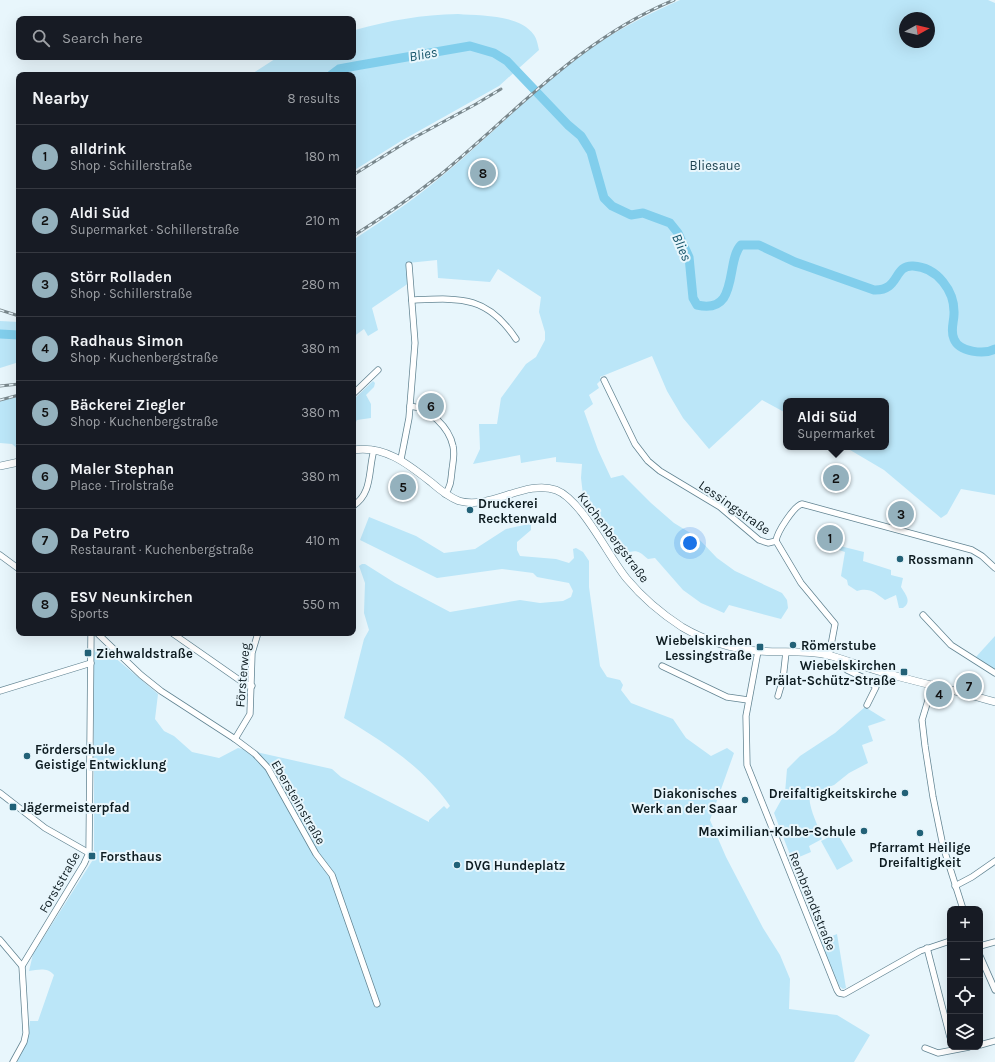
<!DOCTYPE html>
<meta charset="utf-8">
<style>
body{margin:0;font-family:Karla,sans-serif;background:#20242c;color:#f1f3f6}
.controls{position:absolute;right:12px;bottom:12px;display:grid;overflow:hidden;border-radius:8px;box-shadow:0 4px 16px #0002}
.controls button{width:36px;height:36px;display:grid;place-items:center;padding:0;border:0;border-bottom:1px solid #363941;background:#171b24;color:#f1f3f6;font:20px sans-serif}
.compass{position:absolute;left:899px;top:12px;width:36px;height:36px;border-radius:50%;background:#171b24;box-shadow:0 4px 16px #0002;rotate:82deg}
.you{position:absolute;left:690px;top:543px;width:14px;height:14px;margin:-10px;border:3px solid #fff;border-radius:50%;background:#1a73e8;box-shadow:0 0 0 6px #1a73e833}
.badge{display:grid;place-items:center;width:26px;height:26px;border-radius:50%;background:#94b1bd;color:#111;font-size:13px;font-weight:700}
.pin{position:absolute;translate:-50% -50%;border:2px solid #fff;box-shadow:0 1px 4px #0006}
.popup{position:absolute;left:783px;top:398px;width:106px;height:52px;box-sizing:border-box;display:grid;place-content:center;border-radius:8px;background:#171b24;filter:drop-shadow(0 1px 3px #0005);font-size:13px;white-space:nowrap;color:#9ea1a6}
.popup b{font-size:15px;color:#f1f3f6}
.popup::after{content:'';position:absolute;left:50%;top:100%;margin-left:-8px;border:8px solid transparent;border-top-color:#171b24}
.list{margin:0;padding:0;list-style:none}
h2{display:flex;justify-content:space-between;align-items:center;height:52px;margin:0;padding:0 16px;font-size:17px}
h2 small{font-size:13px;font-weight:400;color:#9ea1a6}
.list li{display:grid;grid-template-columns:26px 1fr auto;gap:12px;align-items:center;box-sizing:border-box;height:64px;padding:0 16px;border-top:1px solid #363941}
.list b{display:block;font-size:15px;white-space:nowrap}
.list p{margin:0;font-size:13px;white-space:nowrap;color:#9ea1a6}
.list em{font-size:13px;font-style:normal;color:#9ea1a6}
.icon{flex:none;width:22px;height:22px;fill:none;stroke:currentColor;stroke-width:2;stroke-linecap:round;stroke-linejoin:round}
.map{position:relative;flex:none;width:995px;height:1062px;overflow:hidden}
.search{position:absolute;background:#171b24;box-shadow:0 4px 16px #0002;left:16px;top:16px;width:340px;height:44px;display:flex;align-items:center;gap:10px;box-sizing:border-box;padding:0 14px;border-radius:8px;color:#9ea1a6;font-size:15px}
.panel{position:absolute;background:#171b24;box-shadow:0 4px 16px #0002;left:16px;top:72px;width:340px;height:564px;border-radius:8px}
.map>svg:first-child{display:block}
.green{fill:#bbe6f8;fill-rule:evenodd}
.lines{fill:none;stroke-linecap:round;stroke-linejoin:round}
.river{stroke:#81ceec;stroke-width:9}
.minor-casing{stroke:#628492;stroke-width:7}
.secondary-casing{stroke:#628492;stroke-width:8}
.minor{stroke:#fff;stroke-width:5.5}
.secondary{stroke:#fff;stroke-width:7}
.rail-casing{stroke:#79878c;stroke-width:3}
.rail{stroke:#e8f6fc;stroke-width:1.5;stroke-dasharray:4.5;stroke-linecap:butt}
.poi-dot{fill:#226177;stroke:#e8f6fc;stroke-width:1.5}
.labels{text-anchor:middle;stroke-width:4;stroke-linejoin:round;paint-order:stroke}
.park-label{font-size:13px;fill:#1e424f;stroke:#e8f6fc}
.poi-label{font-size:13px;font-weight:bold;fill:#0e1c21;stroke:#e8f6fc;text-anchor:start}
.street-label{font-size:13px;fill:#0e1c21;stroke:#e8f6fc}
.water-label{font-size:14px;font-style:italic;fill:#145368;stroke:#e8f6fc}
</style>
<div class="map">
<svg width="995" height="1062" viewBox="0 0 995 1062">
<rect width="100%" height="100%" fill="#e8f6fc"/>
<g class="green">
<path d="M680 0H988L995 3V495L961 489 947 514 941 518 884 470 845 447H886V401H786V413L762 400 709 449 683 418 667 391 652 356 600 377 601 380 597 384 599 388 589 395 593 404 584 411 598 450 611 478 623 475 651 503 674 523 697 537 717 558 735 571 782 593 787 600 788 608 781 619 729 605 724 613 701 603 683 590 655 558 648 559C637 549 636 550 622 554L583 495 581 478 582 464 556 462V457L521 463 520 455 473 464 480 449 479 424H497L501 398 526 364 536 357 545 340V332L539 312 541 297 498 269 490 282 438 278 437 260 408 263 409 283 372 308 378 330 368 336 364 329 353 337V240C383 220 414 200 442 176 493 134 539 84 594 46 621 28 650 13 680 0ZM905 18H929V42H905Z"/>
<path d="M458 14C481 16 519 14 534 35 537 39 538 46 539 50L499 86 401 141 353 171V75H250L278 57H353V31L355 30C391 20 421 15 458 14Z"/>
<path d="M0 321 19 322V362L0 368Z"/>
<path d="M373 381 375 383 374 387 366 395 371 404V418L357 420 355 424 353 425V400Z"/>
<path d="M19 396V450L12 444 0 443V401Z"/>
<path d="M369 517 416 536 444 553 475 549 506 529 529 524 531 525V530L517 542V550L520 556 556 559 569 563 574 558 573 549 576 548 583 552 589 561V587L600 666 607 677 620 680 623 685 621 690 631 703 673 719 686 738 711 756 727 748 734 753 710 820 726 857 763 928 780 955 790 979 789 1009 837 1015 870 1035 854 1062H17L27 1040 30 1021H38L54 975C47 967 38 970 29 971L33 954 94 858V650L107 651 158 694 155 719 164 731 174 736 192 752 219 758 238 748 332 769 341 777 429 822V820L444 806 447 809 450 806C423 767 384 742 344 718L364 639 369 630 364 613 365 583 359 566 362 564H365L395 583 450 612 520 600 540 603 563 601 571 597 573 591 569 583 537 577 533 573 502 569 437 578 360 540Z"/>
<path d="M840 546 864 552 863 561 891 570V575L903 578 901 587C906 595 912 602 903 608H899L896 595 885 600C876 593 869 587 857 591L848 585 847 580 841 576 845 552 839 550Z"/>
<path d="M995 636V670L975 658Z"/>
<path d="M865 707 886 720 868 726 873 741 862 745 868 763 849 773 834 785 810 794C807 806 819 826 822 839L809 846 811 852 792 860 774 813 785 793 787 769 800 756 835 733Z"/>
<path d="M837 833 853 861 837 870 821 841Z"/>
<path d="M837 934 846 988 843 989 839 986 820 941Z"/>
</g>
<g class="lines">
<g class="river">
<path d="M331 75 339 69 355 66 470 46 494 53 507 61 568 125 581 136 591 152 604 198 612 206 631 215 643 213 670 223 678 233 689 257 693 298 697 305C740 315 725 261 741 245H759L795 262 874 290C900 291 893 265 913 266 937 267 955 291 954 314 954 322 950 331 954 339 959 352 984 355 995 349"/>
<path d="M0 334 19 335"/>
</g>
<g class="minor-casing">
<g id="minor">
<path d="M412 300C460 298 487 295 516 339"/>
<path d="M604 380 635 444 648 461 660 471 720 507 759 540 768 543 776 541"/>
<path d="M353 394 378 370"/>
<path d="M410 406C429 408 449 427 453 446 455 454 453 462 452 470 451 479 451 487 445 494"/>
<path d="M401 459 409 418 415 343 409 265"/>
<path d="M353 506C373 493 368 470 374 450"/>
<path d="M776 541C777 532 794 506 802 504L972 550 982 556 995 568"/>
<path d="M776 541 801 583 835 624 829 656"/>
<path d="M0 555 19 569"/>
<path d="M923 615 951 645 995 673"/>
<path d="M97 633 141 675 161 691 235 739 255 754 268 768 316 854 332 875 377 1004"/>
<path d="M172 633 245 684 252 686"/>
<path d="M758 651 746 716 747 765 837 990 839 993 844 994 920 951 950 941"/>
<path d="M848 662 847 670 864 678 876 687 867 705"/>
<path d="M662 666 727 697 748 700"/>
<path d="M933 684 922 720 925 746 933 797 943 846 963 909"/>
<path d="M0 691 91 663"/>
<path d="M778 696 783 679 786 652"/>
<path d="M235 739 250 714 252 653 258 633"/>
<path d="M0 793 45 828 89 853"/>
<path d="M955 886 972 877 995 861"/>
<path d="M0 940 22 966 26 1033 24 1042 13 1062"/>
<path d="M980 946 995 942"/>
<path d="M927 948 950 1037"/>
<path d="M980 956 995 990"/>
<path d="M22 966 84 864 89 853 91 633"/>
<path d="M980 1045 995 1041"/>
<path d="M925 1048 938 1053 969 1047"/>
</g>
</g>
<g class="secondary-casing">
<g id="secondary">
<path d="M353 450C385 445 408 464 432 483 440 490 449 497 459 501 491 510 526 479 556 490 582 500 608 556 627 579 642 597 662 614 682 627 704 640 733 650 759 651 782 653 805 650 828 655 847 660 866 668 885 673 921 683 958 691 995 702"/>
<path d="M0 466 19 462"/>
</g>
</g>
<use href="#minor" class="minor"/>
<use href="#secondary" class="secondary"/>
<g class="rail-casing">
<g id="rail">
<path d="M353 175 408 141 476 104 501 89"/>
<path d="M353 236C383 217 412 197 440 175 516 112 581 38 674 0"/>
<path d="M0 310 19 316"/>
<path d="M0 386 19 384"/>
<path d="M0 400 19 395"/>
</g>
</g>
<use href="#rail" class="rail"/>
</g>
<g class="poi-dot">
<circle cx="470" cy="510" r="4"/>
<circle cx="900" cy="559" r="4"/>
<circle cx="793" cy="645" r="4"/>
<rect x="756" y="643" width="8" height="8" rx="2"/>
<rect x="84" y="649" width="8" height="8" rx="2"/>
<rect x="900" y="668" width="8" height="8" rx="2"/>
<circle cx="27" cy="756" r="4"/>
<circle cx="905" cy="793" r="4"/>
<circle cx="745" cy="800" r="4"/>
<rect x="9" y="803" width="8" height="8" rx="2"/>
<circle cx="864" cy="831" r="4"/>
<circle cx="920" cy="833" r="4"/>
<rect x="88" y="852" width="8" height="8" rx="2"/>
<circle cx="457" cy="865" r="4"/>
</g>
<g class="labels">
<g class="park-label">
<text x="715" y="170">Bliesaue</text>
</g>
<g class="poi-label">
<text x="478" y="508">Druckerei<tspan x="478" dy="15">Recktenwald</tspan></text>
<text x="908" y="564">Rossmann</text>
<text x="752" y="645" text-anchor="end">Wiebelskirchen<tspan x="752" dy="15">Lessingstraße</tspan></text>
<text x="801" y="650">Römerstube</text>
<text x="96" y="658">Ziehwaldstraße</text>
<text x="896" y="670" text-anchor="end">Wiebelskirchen<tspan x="896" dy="15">Prälat-Schütz-Straße</tspan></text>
<text x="35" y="754">Förderschule<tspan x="35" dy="15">Geistige Entwicklung</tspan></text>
<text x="737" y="798" text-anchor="end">Diakonisches<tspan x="737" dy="15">Werk an der Saar</tspan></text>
<text x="897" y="798" text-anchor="end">Dreifaltigkeitskirche</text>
<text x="21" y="812">Jägermeisterpfad</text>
<text x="856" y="836" text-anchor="end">Maximilian-Kolbe-Schule</text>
<text x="920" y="852" text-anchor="middle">Pfarramt Heilige<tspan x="920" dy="15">Dreifaltigkeit</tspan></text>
<text x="100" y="861">Forsthaus</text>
<text x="465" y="870">DVG Hundeplatz</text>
</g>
<g class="street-label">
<text transform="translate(735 507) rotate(35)" y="5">Lessingstraße</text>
<text transform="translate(614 537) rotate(53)" y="5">Kuchenbergstraße</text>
<text transform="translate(242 675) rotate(-85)" y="5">Försterweg</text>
<text transform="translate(299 802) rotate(60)" y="5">Ebersteinstraße</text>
<text transform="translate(59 882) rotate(-60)" y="5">Forststraße</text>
<text transform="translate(813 901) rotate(68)" y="5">Rembrandtstraße</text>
</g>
<g class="water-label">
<text transform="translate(423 54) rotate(-10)" y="5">Blies</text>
<text transform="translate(682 247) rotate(66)" y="5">Blies</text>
</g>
</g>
</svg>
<div class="controls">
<button>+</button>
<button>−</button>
<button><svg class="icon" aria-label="locate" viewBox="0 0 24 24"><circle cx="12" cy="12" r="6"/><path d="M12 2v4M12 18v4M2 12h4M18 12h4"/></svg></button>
<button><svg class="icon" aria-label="layers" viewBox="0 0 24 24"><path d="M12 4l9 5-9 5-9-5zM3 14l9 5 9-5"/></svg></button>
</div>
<svg class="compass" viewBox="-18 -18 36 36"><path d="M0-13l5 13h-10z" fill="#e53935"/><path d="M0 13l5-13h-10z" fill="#9ea1a6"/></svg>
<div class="you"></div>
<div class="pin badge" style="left:830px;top:538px">1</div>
<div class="pin badge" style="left:836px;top:478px">2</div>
<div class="popup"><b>Aldi Süd</b>Supermarket</div>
<div class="pin badge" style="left:901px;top:514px">3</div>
<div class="pin badge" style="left:939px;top:694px">4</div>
<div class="pin badge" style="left:403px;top:487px">5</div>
<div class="pin badge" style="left:431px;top:406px">6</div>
<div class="pin badge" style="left:969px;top:686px">7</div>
<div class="pin badge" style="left:483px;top:173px">8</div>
<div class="search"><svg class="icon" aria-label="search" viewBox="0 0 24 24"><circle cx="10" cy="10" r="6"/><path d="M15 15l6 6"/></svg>Search here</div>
<section class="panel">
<h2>Nearby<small>8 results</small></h2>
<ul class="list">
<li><span class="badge">1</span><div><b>alldrink</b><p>Shop · Schillerstraße</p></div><em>180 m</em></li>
<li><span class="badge">2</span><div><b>Aldi Süd</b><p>Supermarket · Schillerstraße</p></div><em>210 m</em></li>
<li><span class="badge">3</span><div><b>Störr Rolladen</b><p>Shop · Schillerstraße</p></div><em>280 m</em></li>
<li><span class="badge">4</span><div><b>Radhaus Simon</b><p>Shop · Kuchenbergstraße</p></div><em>380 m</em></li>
<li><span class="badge">5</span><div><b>Bäckerei Ziegler</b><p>Shop · Kuchenbergstraße</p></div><em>380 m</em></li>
<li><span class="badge">6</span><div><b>Maler Stephan</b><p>Place · Tirolstraße</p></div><em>380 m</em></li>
<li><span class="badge">7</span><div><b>Da Petro</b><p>Restaurant · Kuchenbergstraße</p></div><em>410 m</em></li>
<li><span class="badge">8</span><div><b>ESV Neunkirchen</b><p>Sports</p></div><em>550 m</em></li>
</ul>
</section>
</div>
